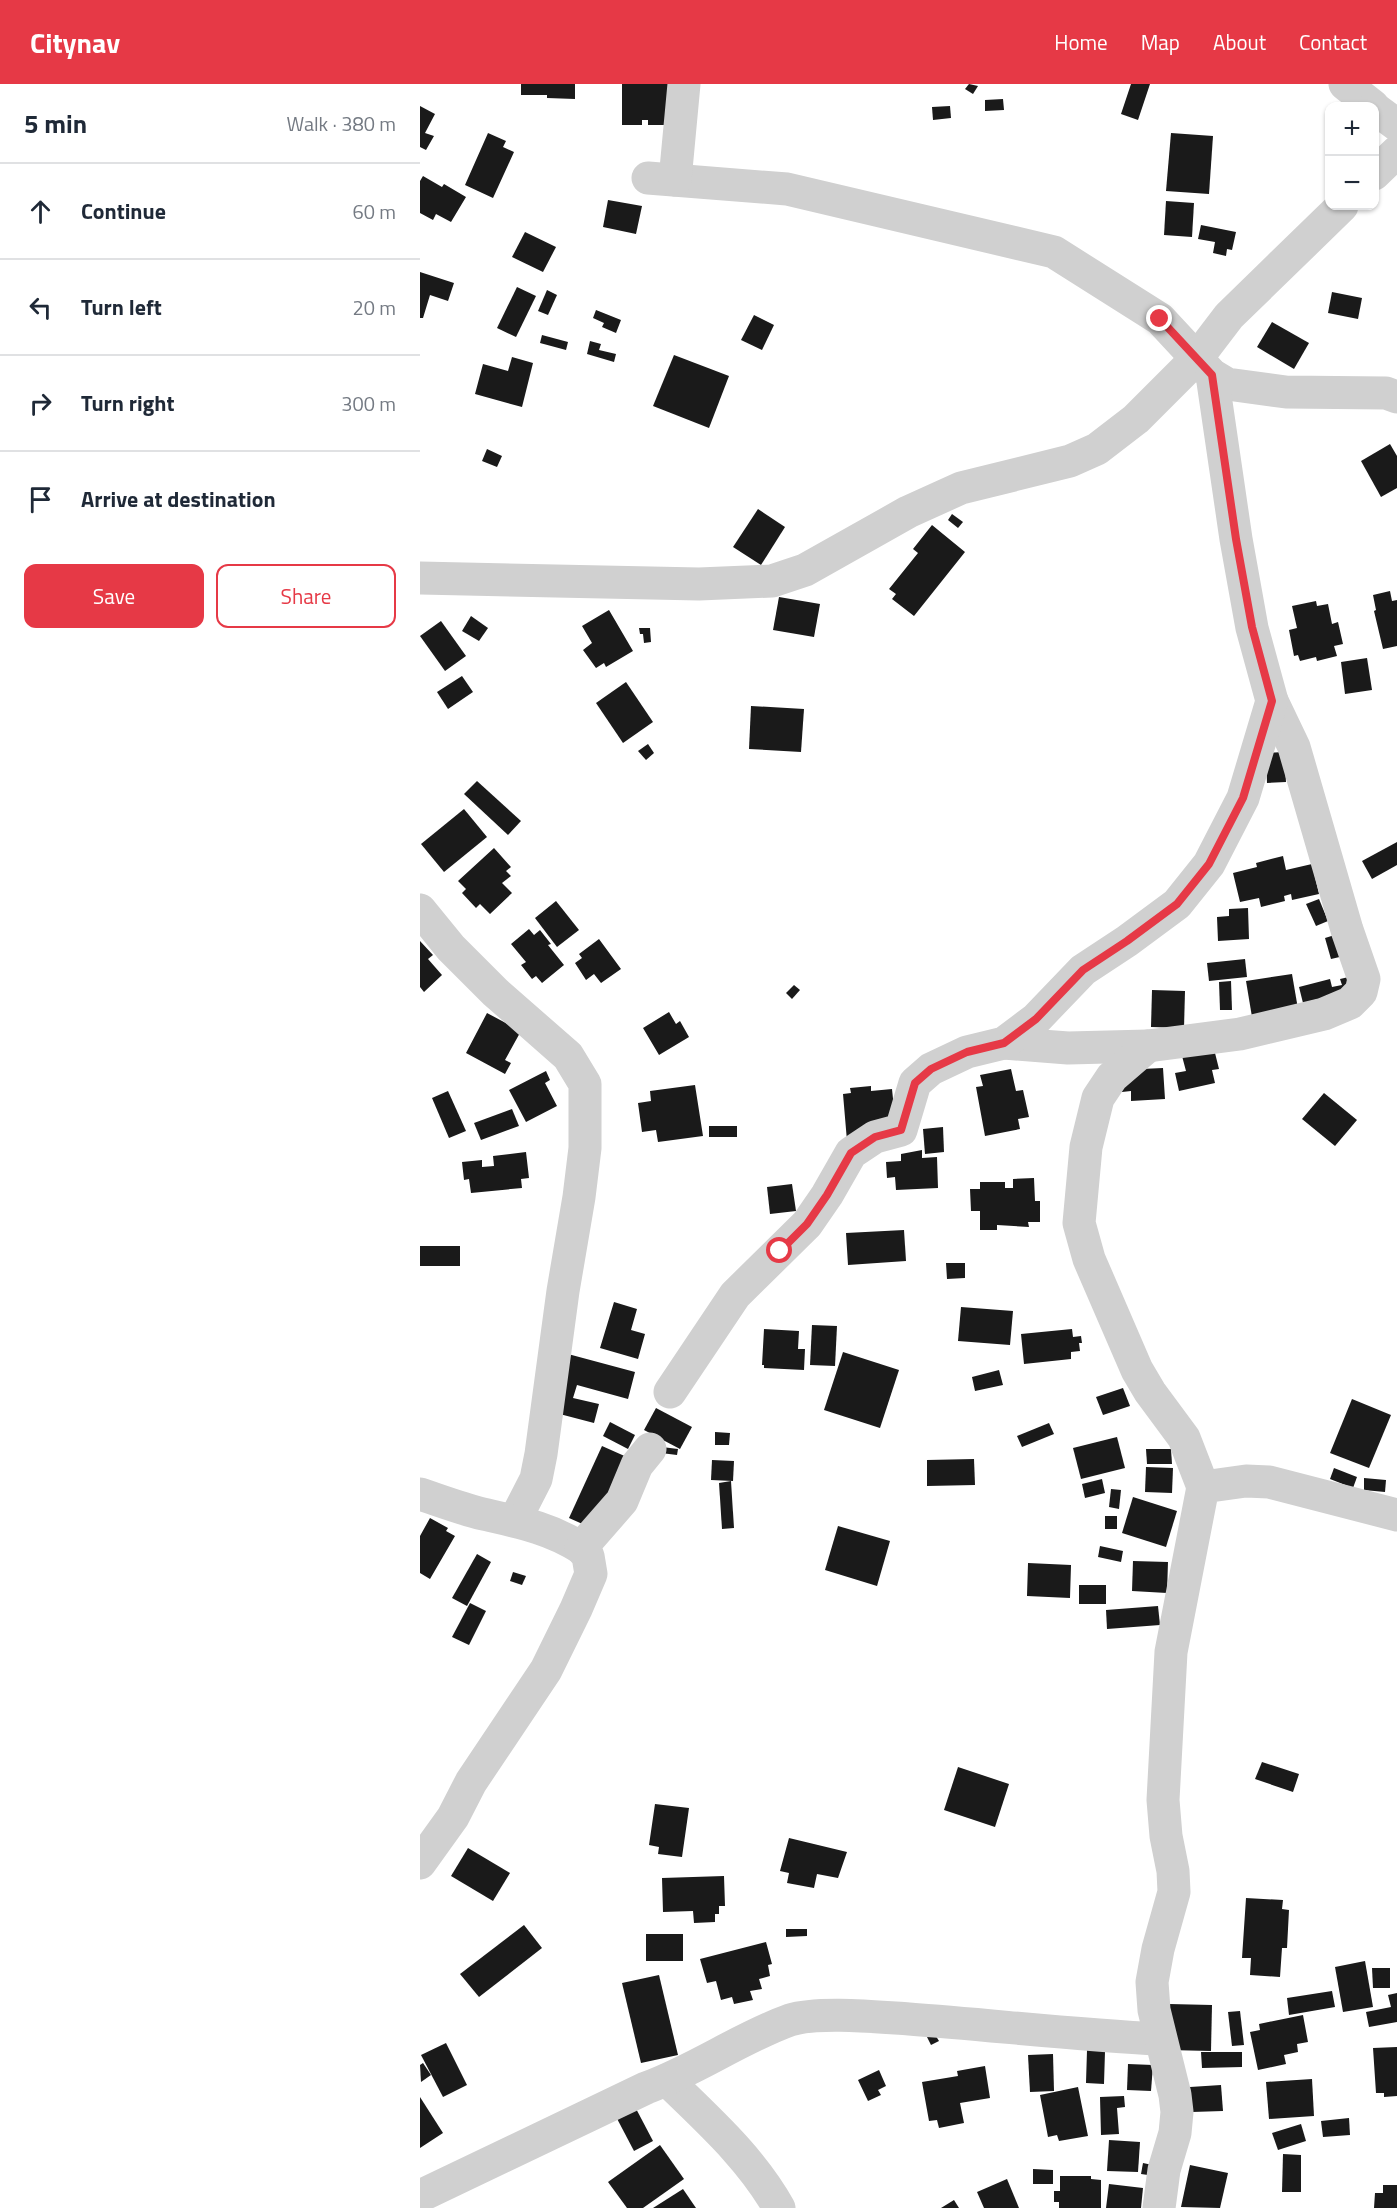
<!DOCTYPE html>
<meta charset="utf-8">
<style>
body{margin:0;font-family:"Titillium Web",sans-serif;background:#f2f2f3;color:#1f2937}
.controls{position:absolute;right:18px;top:18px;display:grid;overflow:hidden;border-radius:12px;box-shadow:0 2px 4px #0004}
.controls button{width:54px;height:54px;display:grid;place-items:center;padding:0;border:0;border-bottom:2px solid #e0e1e3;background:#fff;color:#1f2937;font:30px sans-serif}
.stop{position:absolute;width:18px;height:18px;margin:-14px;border:4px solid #e63946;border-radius:50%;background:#fff}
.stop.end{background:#e63946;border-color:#fff;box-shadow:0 2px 6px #0008}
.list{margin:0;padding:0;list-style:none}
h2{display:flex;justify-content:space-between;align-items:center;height:78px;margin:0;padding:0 24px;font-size:26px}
h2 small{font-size:20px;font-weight:400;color:#747a83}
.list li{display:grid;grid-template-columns:39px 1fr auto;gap:18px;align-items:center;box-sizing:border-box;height:96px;padding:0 24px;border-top:2px solid #e0e1e3}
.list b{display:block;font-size:22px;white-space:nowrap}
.list em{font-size:20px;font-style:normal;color:#747a83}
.actions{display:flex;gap:12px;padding:18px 24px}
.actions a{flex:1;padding:14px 0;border:2px solid #e63946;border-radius:12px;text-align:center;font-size:21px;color:#e63946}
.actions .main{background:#e63946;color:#fff}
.icon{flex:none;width:33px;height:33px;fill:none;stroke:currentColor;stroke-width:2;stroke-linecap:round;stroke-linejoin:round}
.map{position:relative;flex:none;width:977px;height:2124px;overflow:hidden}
header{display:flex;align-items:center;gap:36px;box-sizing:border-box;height:84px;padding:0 30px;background:#e63946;color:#fff}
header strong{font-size:28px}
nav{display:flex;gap:33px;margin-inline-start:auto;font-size:21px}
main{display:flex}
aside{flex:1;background:#fff}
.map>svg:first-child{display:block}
.building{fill:#1a1a1a}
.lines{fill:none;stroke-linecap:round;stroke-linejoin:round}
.minor{stroke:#d0d0d0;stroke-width:33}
.route{stroke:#e63946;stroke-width:8}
</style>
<header>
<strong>Citynav</strong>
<nav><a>Home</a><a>Map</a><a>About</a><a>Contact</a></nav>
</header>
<main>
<aside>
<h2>5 min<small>Walk · 380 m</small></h2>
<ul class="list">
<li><svg class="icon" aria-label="ahead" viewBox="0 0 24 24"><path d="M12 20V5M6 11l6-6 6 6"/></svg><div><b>Continue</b></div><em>60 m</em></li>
<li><svg class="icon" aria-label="left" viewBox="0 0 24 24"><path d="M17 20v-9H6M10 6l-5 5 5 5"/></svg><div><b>Turn left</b></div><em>20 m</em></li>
<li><svg class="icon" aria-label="right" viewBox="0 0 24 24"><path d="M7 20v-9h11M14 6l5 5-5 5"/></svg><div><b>Turn right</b></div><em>300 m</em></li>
<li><svg class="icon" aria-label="arrive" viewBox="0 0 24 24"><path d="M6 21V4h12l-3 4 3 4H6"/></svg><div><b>Arrive at destination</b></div></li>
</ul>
<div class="actions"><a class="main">Save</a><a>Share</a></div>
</aside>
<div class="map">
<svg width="977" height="2124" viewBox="0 0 977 2124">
<rect width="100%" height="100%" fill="#fff"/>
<g class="building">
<path d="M101 0H155V15L127 14V11H101Z"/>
<path d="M202 0H248V41H228V36H222V41H202Z"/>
<path d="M549 0 558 2 553 10 545 5Z"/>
<path d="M711 0H730L718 36 701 30Z"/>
<path d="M583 15 584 26 565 27V16Z"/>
<path d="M0 22 15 30 5 49 14 52 6 66 0 63Z"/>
<path d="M530 22 531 34 513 36 512 23Z"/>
<path d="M905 40H910V65H906Z"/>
<path d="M68 49 86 57 83 63 94 68 73 114 45 101Z"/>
<path d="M751 49 793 52 789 110 746 107Z"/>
<path d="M3 92 22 103 24 100 46 113 31 138 16 130 13 136 0 129V97Z"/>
<path d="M188 116 222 122 216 150 183 143Z"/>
<path d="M746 117 774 119 772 153 744 151Z"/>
<path d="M781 141 816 148 812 166 807 165 806 172 793 169 795 158 778 155Z"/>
<path d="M105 148 136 163 123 188 92 173Z"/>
<path d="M0 188 34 199 28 217 10 211 3 234H0Z"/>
<path d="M97 203 116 212 96 253 77 244Z"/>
<path d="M127 206 137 211 128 231 118 227Z"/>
<path d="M912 208 942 214 938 235 908 229Z"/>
<path d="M176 226 201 236 196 249 182 243 184 239 173 234Z"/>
<path d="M334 231 354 241 342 266 321 256Z"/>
<path d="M852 238 889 259 874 285 837 263Z"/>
<path d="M122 251 148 258 146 266 120 259Z"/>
<path d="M170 257 181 260 179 266 196 270 194 278 167 270Z"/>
<path d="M254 271 309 292 289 344 233 322Z"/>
<path d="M92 273 113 279 102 323 55 310 63 280 88 287Z"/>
<path d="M970 360 977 372V404L961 413 941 377Z"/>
<path d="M67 365 82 372 77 383 62 377Z"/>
<path d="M338 425 365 443 341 481 313 463Z"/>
<path d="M532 430 543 438 538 444 528 436Z"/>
<path d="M512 441 545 468 494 532 472 515 476 510 469 505 498 469 493 465Z"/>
<path d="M970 507 972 517 977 516V562L963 565 954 527 956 526 953 511Z"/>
<path d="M359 513 400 520 394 553 353 546Z"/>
<path d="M896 517 897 522 908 520 912 540 918 538 923 560 914 562 917 572 897 577 896 573 880 577 878 571 874 572 869 546 877 544 872 522Z"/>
<path d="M189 526 213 567 186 583 184 579 176 584 163 566 172 559 162 542Z"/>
<path d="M51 532 68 544 59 557 42 547Z"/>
<path d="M21 537 46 572 25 587 0 552Z"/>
<path d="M219 544H230L231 558 224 559 223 550H220Z"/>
<path d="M947 574 952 606 925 610 921 578Z"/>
<path d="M42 592 53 608 28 625 17 608Z"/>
<path d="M206 598 233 638 203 659 176 619Z"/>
<path d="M331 622 384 625 381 668 329 665Z"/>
<path d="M228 660 234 669 226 676 218 667Z"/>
<path d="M864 668 866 698 847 699 846 669Z"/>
<path d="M57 697 101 737 88 751 44 710Z"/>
<path d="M44 725 67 753 24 788 1 760Z"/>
<path d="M977 758V781L952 795 942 777Z"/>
<path d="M74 764 91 783 86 787 91 792 82 799 92 809 70 830 60 820 56 824 42 809 46 805 38 797Z"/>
<path d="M863 772 866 786 892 780 899 810 872 816 871 810 864 812 865 817 841 823 839 814 820 818 813 789 837 783 836 779Z"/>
<path d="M899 815 908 837 896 842 886 820Z"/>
<path d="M136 817 159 846 137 863 115 834Z"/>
<path d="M828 824 829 855 798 857 797 833 809 832V825Z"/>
<path d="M109 845 114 851 120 846 131 860 128 861 144 881 122 899 116 892 112 895 101 881 106 878 91 860Z"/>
<path d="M918 850 924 872 911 875 905 854Z"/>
<path d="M179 855 201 885 181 899 174 890 166 896 155 879 162 874 159 870Z"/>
<path d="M0 857 13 871 8 875 22 891 4 908 0 903Z"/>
<path d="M825 875 827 893 789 897 787 879Z"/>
<path d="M872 890 878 925 832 933 826 897Z"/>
<path d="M933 892 936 905 883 919 879 903 910 895 912 903 922 901 920 895Z"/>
<path d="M811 897 812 926H800L799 898Z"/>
<path d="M374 901 380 906 372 915 366 909Z"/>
<path d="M732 906 765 907 764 944 731 943Z"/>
<path d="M249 928 256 940 260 937 269 953 239 971 223 944Z"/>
<path d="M67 929 101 947 85 976 91 979 85 990 46 969Z"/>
<path d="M794 965 799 985 792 986 795 999 759 1007 755 989 766 987 762 972Z"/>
<path d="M743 984 745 1015 711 1017V1007L702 1008 700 986Z"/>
<path d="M591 985 596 1007 603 1006 609 1033 598 1035 600 1045 565 1052 556 1003 563 1002 560 991Z"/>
<path d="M126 987 130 996 125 999 137 1022 106 1038 89 1006Z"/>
<path d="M275 1001 283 1052 238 1058 236 1046 222 1048 218 1019 231 1017 230 1007Z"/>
<path d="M451 1002V1007L472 1005 476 1044 427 1057 423 1010 431 1009 430 1004Z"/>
<path d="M28 1007 46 1047 29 1054 12 1014Z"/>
<path d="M904 1009 937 1036 915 1062 882 1035Z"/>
<path d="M92 1025 99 1042 61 1056 54 1039Z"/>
<rect x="289" y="1042" width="28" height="11"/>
<path d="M523 1043 524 1068 505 1070 503 1045Z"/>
<path d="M502 1066V1074L517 1073 518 1104 476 1106 475 1093 467 1094 466 1078 481 1077V1070Z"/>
<path d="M106 1068 109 1094 101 1095 102 1104 51 1109 49 1095 44 1096 42 1078 62 1076V1083L74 1082 73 1072Z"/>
<path d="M614 1094 615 1117H620V1138H608L609 1143 577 1141V1146H560V1127H551L550 1105H560V1098H585V1104H593V1095Z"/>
<path d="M372 1100 376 1127 350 1130 347 1103Z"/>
<path d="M484 1146 486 1177 428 1181 426 1149Z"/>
<rect x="0" y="1162" width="40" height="20"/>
<path d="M526 1179H545V1194L527 1195Z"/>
<path d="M194 1218 217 1225 211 1246 225 1250 218 1275 180 1264Z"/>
<path d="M541 1223 593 1227 590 1261 538 1257Z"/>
<path d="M392 1241 417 1242 415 1282 390 1281Z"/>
<path d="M344 1245 379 1247 378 1265H385L384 1286 344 1284V1281H342Z"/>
<path d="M652 1245 653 1253 661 1252 662 1259H659L660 1267 651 1268V1275L604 1280 601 1250Z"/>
<path d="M423 1268 479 1286 460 1344 404 1326Z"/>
<path d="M148 1270 215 1288 208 1315 157 1301 153 1314 179 1320 174 1339 132 1328Z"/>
<path d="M579 1286 583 1301 555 1307 552 1293Z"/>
<path d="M703 1304 710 1322 683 1331 676 1313Z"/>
<path d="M932 1315 971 1331 949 1384 910 1369Z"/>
<path d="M236 1324 272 1343 260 1365 224 1346Z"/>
<path d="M190 1338 215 1351 208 1365 183 1352Z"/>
<path d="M629 1339 634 1350 602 1363 597 1352Z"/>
<path d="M295 1348 310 1349 309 1361H295Z"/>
<path d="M697 1353 705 1384 661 1395 653 1364Z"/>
<path d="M182 1362 209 1374 176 1446 149 1434Z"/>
<path d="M242 1363 258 1365 257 1371 241 1369Z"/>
<path d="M726 1365H751L752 1380H727Z"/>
<path d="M554 1375 555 1401 507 1402V1376Z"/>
<path d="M292 1376 314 1377 313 1397 291 1396Z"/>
<path d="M726 1383 753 1384 752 1409 725 1408Z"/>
<path d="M914 1384 937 1393 933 1404 910 1395Z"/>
<path d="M944 1394 966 1396 965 1408 944 1406Z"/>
<path d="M682 1395 685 1409 665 1414 662 1400Z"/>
<path d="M311 1397 314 1444 302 1445 299 1399Z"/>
<path d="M691 1405 701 1406 699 1425 689 1423Z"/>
<path d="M713 1413 757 1427 746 1463 702 1449Z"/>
<rect x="685" y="1432" width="12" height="13"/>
<path d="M10 1434 28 1444 26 1447 35 1452 10 1495 0 1489V1452Z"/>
<path d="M418 1442 470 1457 457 1502 405 1486Z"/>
<path d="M680 1462 703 1467 701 1478 678 1473Z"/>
<path d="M57 1470 71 1478 47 1522 32 1514Z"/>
<path d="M713 1477 748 1478 747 1509 712 1507Z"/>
<path d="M608 1479 651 1481 650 1514 607 1512Z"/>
<path d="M93 1488 106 1492 102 1501 90 1497Z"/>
<rect x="659" y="1501" width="27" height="19"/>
<path d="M50 1519 66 1527 49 1561 32 1553Z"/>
<path d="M738 1522 740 1541 687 1545 686 1526Z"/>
<path d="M842 1678 879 1690 873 1708 835 1695Z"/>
<path d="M538 1683 589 1700 575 1743 524 1726Z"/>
<path d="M235 1720 269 1724 262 1773 238 1770 239 1763 229 1761Z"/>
<path d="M369 1754 427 1768 418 1794 397 1790 394 1804 367 1799 369 1789 360 1787Z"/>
<path d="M48 1764 90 1789 73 1817 31 1792Z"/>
<path d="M304 1792 305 1822H299V1830H295V1838L274 1839 273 1827 243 1828 242 1794Z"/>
<path d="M826 1814 863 1816 862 1825 869 1826 867 1864H862L860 1893 830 1891 831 1874H822Z"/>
<path d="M104 1841 122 1864 59 1913 40 1890Z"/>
<path d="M366 1845H387V1852L366 1853Z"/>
<rect x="226" y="1850" width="37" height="27"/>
<path d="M346 1858 352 1880 348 1881 350 1892 339 1895 342 1905 330 1907 333 1916 314 1920 312 1913 301 1916 296 1897 287 1899 280 1875Z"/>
<path d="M945 1877 953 1923 923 1928 915 1883Z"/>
<path d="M952 1884H970V1904H953Z"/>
<path d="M239 1891 258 1971 221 1979 202 1899Z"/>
<path d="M912 1907 915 1923 869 1931 867 1914Z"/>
<path d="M977 1909V1938L949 1943 946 1928 971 1923 968 1911Z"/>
<path d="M749 1920 792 1921 791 1967 748 1966Z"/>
<path d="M820 1927 824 1961 812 1962 808 1928Z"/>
<path d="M883 1931 888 1958 877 1960 878 1968 864 1971 866 1980 838 1986 830 1948 840 1946 839 1940Z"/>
<path d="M514 1949 519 1957 511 1961 507 1953Z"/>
<path d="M26 1959 47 2001 23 2013 1 1971Z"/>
<path d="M977 1963V2012L964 2013V2009H956L953 1964Z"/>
<path d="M667 1966 685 1967 684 2000 666 1999Z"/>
<path d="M781 1968H822V1983L782 1984Z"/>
<path d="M633 1970 634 2007 610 2008 608 1971Z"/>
<path d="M3 1979 11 1991 1 1998 0 1981Z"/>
<path d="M708 1980 733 1981 731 2007 707 2006Z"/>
<path d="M565 1982 570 2014 540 2019 544 2039 519 2044 517 2036 509 2037 502 1998 538 1992 537 1987Z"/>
<path d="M459 1986 466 2002 458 2006 461 2011 448 2017 438 1996Z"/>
<path d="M892 1995 894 2032 849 2035 846 1998Z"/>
<path d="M801 2001 803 2027 772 2028 770 2003Z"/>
<path d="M658 2003 668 2052 639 2057 637 2051 628 2053 620 2011Z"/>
<path d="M704 2012 705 2023 697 2024 699 2050 681 2051 680 2013Z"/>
<path d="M0 2013 23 2049 0 2064Z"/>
<path d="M212 2017 233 2057 214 2067 193 2027Z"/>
<path d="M929 2034 930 2051 903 2053 901 2037Z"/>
<path d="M881 2040 886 2057 858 2066 852 2049Z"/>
<path d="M689 2056 720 2058 718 2088 687 2087Z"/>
<path d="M240 2061 264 2095 223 2124H207L188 2098Z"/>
<path d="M863 2070 881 2071V2108H862Z"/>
<path d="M723 2079 737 2082 735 2092 721 2090Z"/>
<path d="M770 2081 808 2089 800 2124 761 2123Z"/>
<path d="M613 2085 633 2086V2100H613Z"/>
<path d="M640 2092H671V2095L681 2096V2124H639V2118H634V2107H640Z"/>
<path d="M587 2095 599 2124H564L557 2108Z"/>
<path d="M689 2100 723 2104 721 2124H686Z"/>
<path d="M963 2101H977V2124H954L955 2109H963Z"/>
<path d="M263 2105 276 2124H233Z"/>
<path d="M534 2116 539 2124H521Z"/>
</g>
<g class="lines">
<g class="minor">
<path d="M925 0 953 22"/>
<path d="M954 24 977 41"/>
<path d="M954 90 977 68"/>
<path d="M228 94 367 105 634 168 740 235 792 291 807 300 866 308 966 309 977 313"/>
<path d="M255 96 264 0"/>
<path d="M0 494 279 500 352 497 385 486 488 428 541 404 650 377 677 365 716 335 777 274 809 232 922 122"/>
<path d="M0 826 31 864 75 908 148 972 165 1000V1064L159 1113 143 1207 121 1370 116 1395 95 1436"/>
<path d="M584 959 648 964 728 962 820 950 904 930 930 919 941 908 944 895 927 846 874 663 852 617"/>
<path d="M728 962 692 993 678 1014 666 1063 659 1139 669 1175 717 1286 730 1308 764 1354 783 1403"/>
<path d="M250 1308 315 1211 387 1140 407 1111 431 1069 455 1053 481 1046 495 999 511 985 547 968 584 959 616 935 663 886 707 857 757 820 789 780 823 714 852 617 832 544 816 455 792 291"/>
<path d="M0 1410C21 1417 42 1425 63 1430 98 1438 130 1444 161 1464"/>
<path d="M0 1779 33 1733 51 1698 126 1586 156 1525 171 1490 168 1472 161 1464 202 1417 217 1381 230 1365"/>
<path d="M247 1996C288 2036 331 2074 359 2124"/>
<path d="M0 2112 226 2004C276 1986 320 1954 370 1936 399 1927 458 1933 489 1935 572 1941 656 1951 740 1955"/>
<path d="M739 2124 744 2086 755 2049 757 2028 755 2011 734 1926 732 1898 738 1865 754 1808 753 1787 746 1752 743 1716 751 1568 783 1403 826 1397 849 1398 977 1431"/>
</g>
</g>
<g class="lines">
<path class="route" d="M360 1167 387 1140 407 1111 431 1069 455 1053 481 1046 495 999 511 985 547 968 584 959 616 935 663 886 707 857 757 820 789 780 823 714 852 617 832 543 816 455 792 291 740 235"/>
</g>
</svg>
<div class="controls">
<button>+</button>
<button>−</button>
</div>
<div class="stop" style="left:360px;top:1167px"></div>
<div class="stop end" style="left:740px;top:235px"></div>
</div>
</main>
